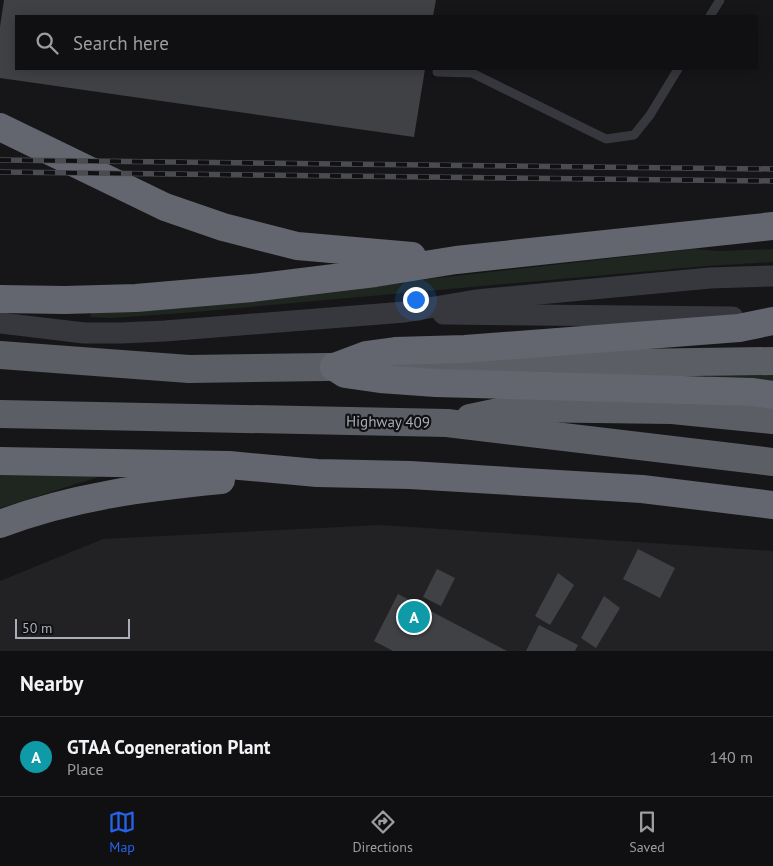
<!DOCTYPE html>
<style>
body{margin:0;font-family:"PT Sans",sans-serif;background:#1e1e20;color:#f1f3f6}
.scale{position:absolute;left:15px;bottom:12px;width:115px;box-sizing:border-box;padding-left:5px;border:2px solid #a8adb8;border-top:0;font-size:14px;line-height:18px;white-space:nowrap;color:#a8adb8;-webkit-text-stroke:4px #111113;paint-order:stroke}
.you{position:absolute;left:415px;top:299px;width:18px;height:18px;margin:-12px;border:4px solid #fff;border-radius:50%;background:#1a73e8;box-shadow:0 0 0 8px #1a73e833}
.badge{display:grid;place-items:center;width:32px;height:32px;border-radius:50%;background:#2563eb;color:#fff;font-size:16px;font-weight:700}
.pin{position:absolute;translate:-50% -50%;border:2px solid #fff;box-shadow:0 1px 5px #0006}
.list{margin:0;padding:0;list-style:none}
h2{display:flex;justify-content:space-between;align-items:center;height:65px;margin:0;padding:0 20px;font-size:21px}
h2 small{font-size:16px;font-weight:400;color:#9c9d9f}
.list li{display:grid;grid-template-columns:32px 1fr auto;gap:15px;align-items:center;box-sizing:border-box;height:80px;padding:0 20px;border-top:1px solid #303032}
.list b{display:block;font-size:19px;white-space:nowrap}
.list p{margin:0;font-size:16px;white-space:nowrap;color:#9c9d9f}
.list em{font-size:16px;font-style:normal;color:#9c9d9f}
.icon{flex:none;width:28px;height:28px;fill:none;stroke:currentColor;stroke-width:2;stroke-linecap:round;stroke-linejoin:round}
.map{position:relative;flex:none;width:773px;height:651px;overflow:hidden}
.search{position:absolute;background:#101012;box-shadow:0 2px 12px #0003;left:15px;right:15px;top:15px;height:55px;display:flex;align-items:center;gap:12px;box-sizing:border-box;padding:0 18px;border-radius:0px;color:#9c9d9f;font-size:19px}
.sheet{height:145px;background:#101012}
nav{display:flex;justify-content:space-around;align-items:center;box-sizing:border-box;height:70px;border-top:1px solid #303032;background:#101012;font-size:14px;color:#9c9d9f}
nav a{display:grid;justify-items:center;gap:2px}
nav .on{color:#2563eb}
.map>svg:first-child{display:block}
.built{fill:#222225}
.green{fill:#1e261f}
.building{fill:#404145}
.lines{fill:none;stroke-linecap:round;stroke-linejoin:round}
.service{stroke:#37383d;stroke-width:9}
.tertiary{stroke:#37383d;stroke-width:21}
.trunk{stroke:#5b5e65;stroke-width:28}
.motorway{stroke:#63666e;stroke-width:28}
.rail-casing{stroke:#4a4c52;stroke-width:5.5}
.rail{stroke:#111113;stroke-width:4;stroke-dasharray:11;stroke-linecap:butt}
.labels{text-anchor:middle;stroke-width:4.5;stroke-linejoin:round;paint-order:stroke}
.street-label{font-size:15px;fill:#a8adb8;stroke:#111113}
</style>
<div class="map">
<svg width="773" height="651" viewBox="0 0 773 651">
<rect width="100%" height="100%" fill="#161618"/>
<path class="built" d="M380 525 773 551V651H0V581L103 539Z"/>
<g class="green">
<path d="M694 249 719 251 773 249V262L706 266 183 313 111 318 90 317 92 310 240 300Z"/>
<path d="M773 372V382L709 378V374Z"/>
<path d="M0 472 108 474 0 508Z"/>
</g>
<g class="building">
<path d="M4 0H436L433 16H16V69H425L414 137 0 78V27Z"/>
<path d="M638 549 675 568 660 598 623 579Z"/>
<path d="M437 569 455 578 441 606 423 597Z"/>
<path d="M558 573 574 585 550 625 535 616Z"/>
<path d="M398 594 507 651H393L374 641Z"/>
<path d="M604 596 620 608 596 648 581 638Z"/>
<path d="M539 625 578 645 575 651H526Z"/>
</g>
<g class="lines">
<g class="service">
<path d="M710 16 720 0"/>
<path d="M437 72 472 73 606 139 634 135 650 115 678 69"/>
</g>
<g class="tertiary">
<path d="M443 314 733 317"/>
<path d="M0 323 84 333H121L165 331 405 312 476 300 710 278 773 276"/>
</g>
<g class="trunk">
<path d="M0 355 189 369 773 361"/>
<path d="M0 414 447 423 773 462"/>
<path d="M470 418 518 408 672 410 773 420"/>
</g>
<g class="motorway">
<path d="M0 127 165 207 223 227 297 246 412 256"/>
<path d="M0 299 65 300 136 298 252 288 375 273 456 260 773 226"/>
<path d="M334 367 366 355 395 351 465 349 739 328 773 321"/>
<path d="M334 367 345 374 380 379 436 383 753 392 773 395"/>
<path d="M0 461 229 465 317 473 410 475 642 489 773 505"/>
<path d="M0 524C71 497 146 487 221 480"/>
</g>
<g class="rail-casing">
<g id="rail">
<path d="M0 160 773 169"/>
<path d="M0 172 773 181"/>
</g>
</g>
<use href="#rail" class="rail"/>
</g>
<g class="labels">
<g class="street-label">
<text transform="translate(388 422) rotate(1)" y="5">Highway 409</text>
</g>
</g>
</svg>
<div class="scale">50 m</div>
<div class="you"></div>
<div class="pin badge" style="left:414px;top:617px;background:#0f9aa8">A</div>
<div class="search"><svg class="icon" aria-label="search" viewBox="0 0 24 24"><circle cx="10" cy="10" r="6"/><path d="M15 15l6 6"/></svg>Search here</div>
</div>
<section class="sheet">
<h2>Nearby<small></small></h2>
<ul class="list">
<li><span class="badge" style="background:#0f9aa8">A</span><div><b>GTAA Cogeneration Plant</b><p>Place</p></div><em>140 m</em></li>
</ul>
</section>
<nav>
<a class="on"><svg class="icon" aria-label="map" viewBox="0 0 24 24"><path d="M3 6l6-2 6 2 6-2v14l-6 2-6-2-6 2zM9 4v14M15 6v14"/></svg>Map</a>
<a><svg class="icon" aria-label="directions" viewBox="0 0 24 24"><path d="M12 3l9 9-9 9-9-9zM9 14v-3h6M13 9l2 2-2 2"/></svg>Directions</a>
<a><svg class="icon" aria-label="saved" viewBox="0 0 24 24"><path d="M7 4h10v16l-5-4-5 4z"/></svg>Saved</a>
</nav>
